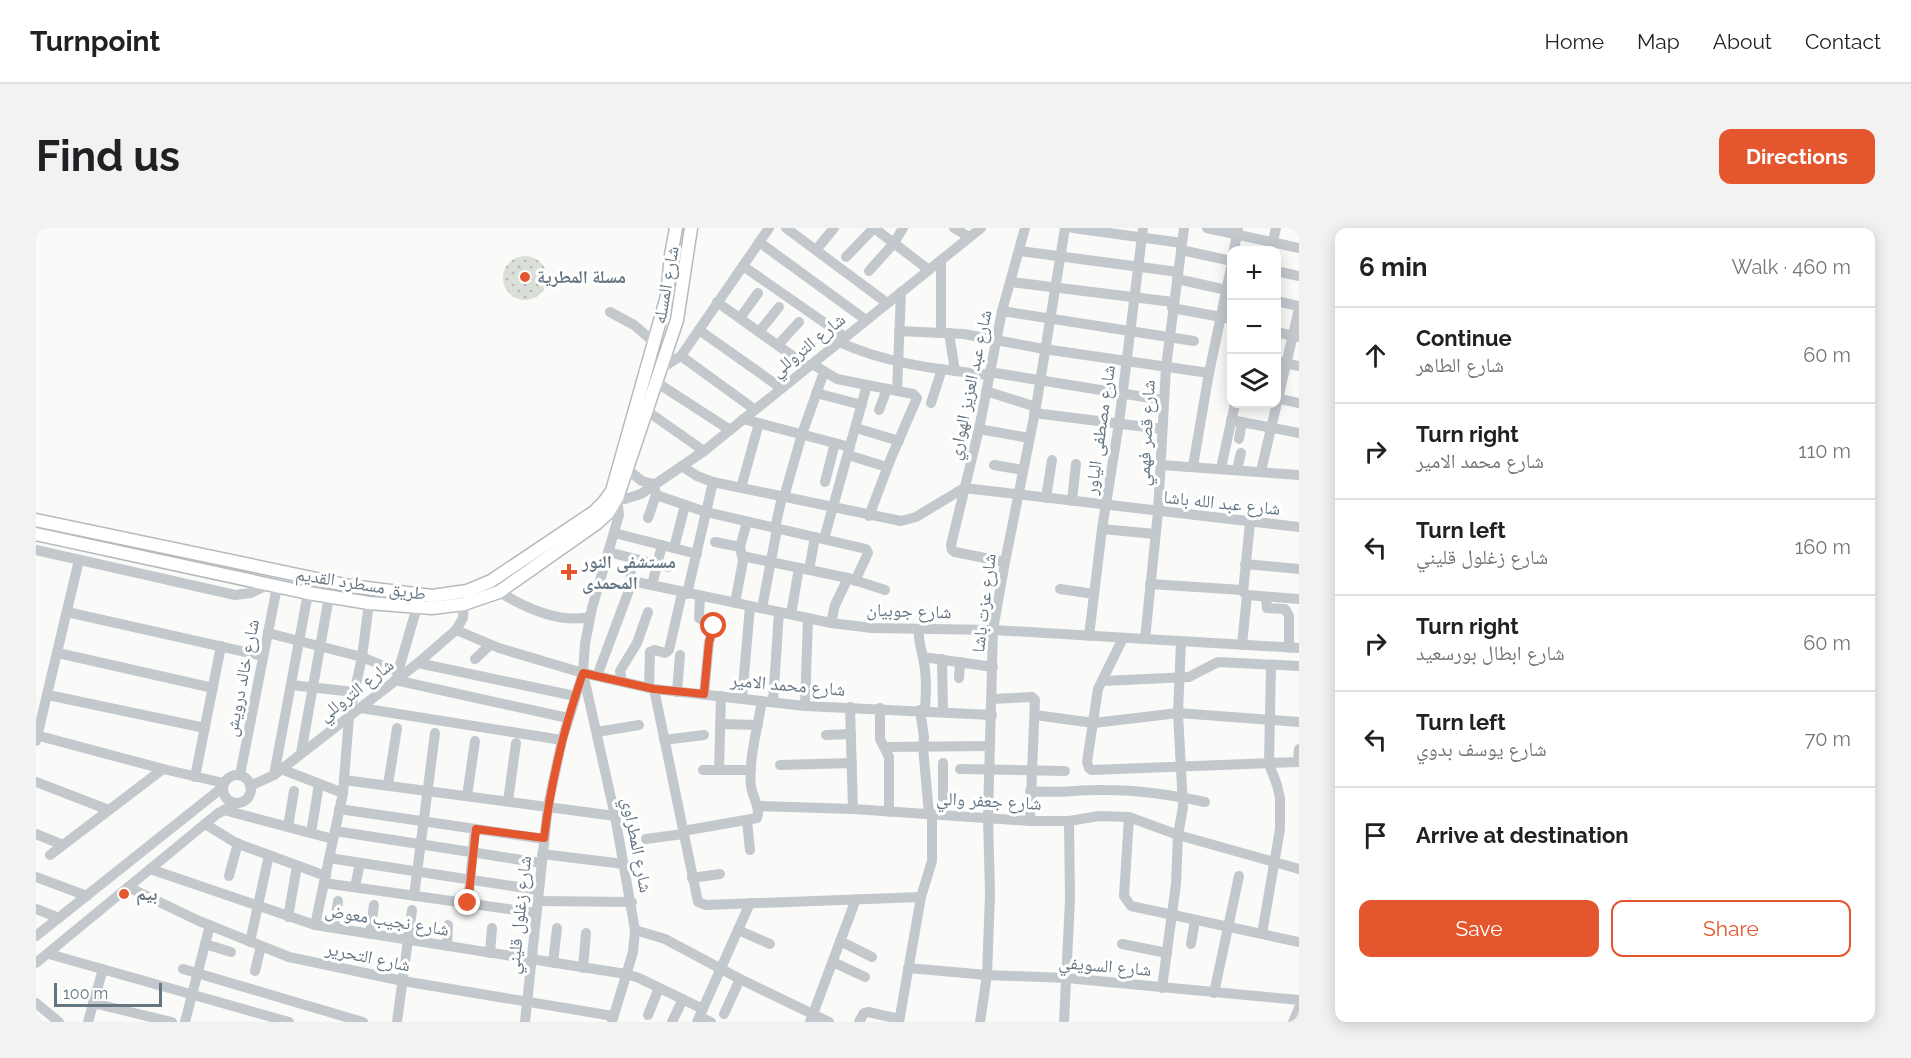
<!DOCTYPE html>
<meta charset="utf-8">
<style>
body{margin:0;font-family:Raleway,"Noto Naskh Arabic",sans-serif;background:#f2f2f2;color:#202124}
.controls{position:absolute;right:18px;top:18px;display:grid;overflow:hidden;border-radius:12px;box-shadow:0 3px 15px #0003}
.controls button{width:54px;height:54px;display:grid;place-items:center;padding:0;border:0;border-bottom:2px solid #e0e0e0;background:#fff;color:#202124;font:30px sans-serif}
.scale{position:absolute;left:18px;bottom:15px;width:108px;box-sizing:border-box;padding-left:6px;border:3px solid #657683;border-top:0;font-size:16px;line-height:21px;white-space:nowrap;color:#657683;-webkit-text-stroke:4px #fff;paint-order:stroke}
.stop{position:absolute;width:18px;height:18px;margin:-14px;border:4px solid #e4572e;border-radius:50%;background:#fff}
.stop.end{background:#e4572e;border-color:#fff;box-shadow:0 2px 6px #0008}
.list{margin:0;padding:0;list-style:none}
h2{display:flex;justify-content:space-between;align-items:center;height:78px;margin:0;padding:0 24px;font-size:26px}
h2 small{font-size:20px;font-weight:400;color:#757577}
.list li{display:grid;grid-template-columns:39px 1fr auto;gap:18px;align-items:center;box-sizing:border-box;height:96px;padding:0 24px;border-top:2px solid #e0e0e0}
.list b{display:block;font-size:22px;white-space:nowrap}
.list p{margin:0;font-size:20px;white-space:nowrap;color:#757577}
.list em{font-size:20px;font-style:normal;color:#757577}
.actions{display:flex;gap:12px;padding:18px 24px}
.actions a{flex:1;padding:14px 0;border:2px solid #e4572e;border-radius:12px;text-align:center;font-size:21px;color:#e4572e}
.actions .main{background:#e4572e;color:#fff}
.icon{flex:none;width:33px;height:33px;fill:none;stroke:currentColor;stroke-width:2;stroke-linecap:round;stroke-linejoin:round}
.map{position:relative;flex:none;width:1263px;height:794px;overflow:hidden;border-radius:12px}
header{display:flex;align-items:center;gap:36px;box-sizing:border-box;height:84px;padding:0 30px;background:#fff;border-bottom:2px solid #e0e0e0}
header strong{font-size:28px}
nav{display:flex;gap:33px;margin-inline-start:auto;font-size:21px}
.intro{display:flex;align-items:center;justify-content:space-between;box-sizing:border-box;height:144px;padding:0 36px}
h1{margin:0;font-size:42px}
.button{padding:15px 27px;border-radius:12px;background:#e4572e;color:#fff;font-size:21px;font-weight:700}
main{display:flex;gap:36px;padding:0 36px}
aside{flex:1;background:#fff;border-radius:12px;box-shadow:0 3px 15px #0003}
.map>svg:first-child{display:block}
.grass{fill:url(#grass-dots)}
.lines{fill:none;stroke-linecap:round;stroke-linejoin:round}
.major-casing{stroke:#b5babe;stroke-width:15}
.minor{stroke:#c3c8cc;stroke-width:10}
.major{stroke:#fff;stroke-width:12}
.route{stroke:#e4572e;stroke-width:8}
.poi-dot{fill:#e4572e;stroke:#fff;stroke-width:2}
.labels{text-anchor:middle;stroke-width:6;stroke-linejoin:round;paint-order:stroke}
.poi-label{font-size:18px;font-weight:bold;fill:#657683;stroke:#fff;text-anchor:start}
.street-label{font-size:18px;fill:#657683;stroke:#fff}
</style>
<header>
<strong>Turnpoint</strong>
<nav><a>Home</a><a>Map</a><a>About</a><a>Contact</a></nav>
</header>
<div class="intro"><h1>Find us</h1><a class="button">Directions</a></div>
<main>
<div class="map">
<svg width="1263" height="794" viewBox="0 0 1263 794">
<defs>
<pattern id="grass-dots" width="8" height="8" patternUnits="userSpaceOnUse" patternTransform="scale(1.5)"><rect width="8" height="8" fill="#dadfd7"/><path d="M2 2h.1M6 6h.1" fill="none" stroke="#b4b9b4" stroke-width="1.8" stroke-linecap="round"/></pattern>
</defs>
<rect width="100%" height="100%" fill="#fafaf8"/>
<circle class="grass" cx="489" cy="50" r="22"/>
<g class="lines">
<g class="major-casing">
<g id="major">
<path d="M0 292 314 358 396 368 431 363 455 353 558 284 568 274 576 263 631 68 635 27 640 0"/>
<path d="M0 306 272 365 333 375 396 380 428 376 463 364 561 295 572 285 581 270 641 92 655 0"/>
</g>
</g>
<g class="minor">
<path d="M750 0 851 75"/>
<path d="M918 0 933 9"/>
<path d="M1037 0 1146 15"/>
<path d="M1171 0 1263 20"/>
<path d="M723 14 830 92"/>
<path d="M780 22 798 0"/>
<path d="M1145 22 1196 33"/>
<path d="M1198 22 1202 0"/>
<path d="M1235 22 1240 0"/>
<path d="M984 23 1142 44"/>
<path d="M810 29 838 0 893 42"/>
<path d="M905 32V105"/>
<path d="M707 38 809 109"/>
<path d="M833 43 858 15 867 0"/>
<path d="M1240 43 1263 48"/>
<path d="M1141 51 1195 63"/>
<path d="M975 54 1137 74"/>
<path d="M1240 73 1263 78"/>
<path d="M681 74 772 139"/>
<path d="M1136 80 1196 91"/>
<path d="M966 83 1158 113"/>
<path d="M574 84 598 97 619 115"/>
<path d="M704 90 722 65"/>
<path d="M663 102 745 160"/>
<path d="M863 103 928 106 1008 121 1173 145"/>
<path d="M723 104 743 79"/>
<path d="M1240 104 1263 109"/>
<path d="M913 105 919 143"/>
<path d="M803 114C851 136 901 141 953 147"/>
<path d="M742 117 763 94"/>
<path d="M645 128 718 181"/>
<path d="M1240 133 1263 138"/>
<path d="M776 136 801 151 877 166 881 170 855 230 833 288"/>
<path d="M624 141 645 128 733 0"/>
<path d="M953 144 1127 172"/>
<path d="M620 154 694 202"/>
<path d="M861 163 865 64"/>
<path d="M950 163 1000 179"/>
<path d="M780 165 826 177"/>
<path d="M1240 170 1263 175"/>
<path d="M895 175 906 141"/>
<path d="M843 182 851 161"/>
<path d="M611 183 668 223"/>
<path d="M998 185 1126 201"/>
<path d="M707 191 814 219"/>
<path d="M1195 192 1263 205"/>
<path d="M820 200 863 213"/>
<path d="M943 201 993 210"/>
<path d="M1203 211 1206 194"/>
<path d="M812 227 851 239"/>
<path d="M958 237 987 242"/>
<path d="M1125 237 1263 247"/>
<path d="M646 238 661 248 677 254 865 293 880 289 928 260 1263 299"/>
<path d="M1157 238 1173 145 1196 35"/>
<path d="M1185 240 1199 176"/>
<path d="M1201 241 1205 225"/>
<path d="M592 242 606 253 618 256"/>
<path d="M1225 243 1263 81"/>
<path d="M789 254 799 215"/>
<path d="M618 256 620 267 670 284 830 321 832 325 819 353"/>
<path d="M705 260 723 195"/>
<path d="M748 269 766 206 788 144"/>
<path d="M1010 270 1016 232"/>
<path d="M1036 273 1040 236"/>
<path d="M612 290 620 267"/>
<path d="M1214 295 1207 364 1211 367 1263 371"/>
<path d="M739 300 746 269"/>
<path d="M1066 301 1119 306"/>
<path d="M578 305 661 326"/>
<path d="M788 311 831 157"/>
<path d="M679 314 704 319"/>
<path d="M638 320 649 277"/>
<path d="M0 322 199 367 215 365 231 357"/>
<path d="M572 324 632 339"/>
<path d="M706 328 812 350 849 362"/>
<path d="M969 334 919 324 916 322 915 317 943 201 966 83 989 0"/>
<path d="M1209 336 1263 341"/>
<path d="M773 342 779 309"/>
<path d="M594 346 598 331"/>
<path d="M1114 356 1206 362"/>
<path d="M616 357 626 317"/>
<path d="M1024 361 1058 366"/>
<path d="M463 364C488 379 523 396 554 389"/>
<path d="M651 366 677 254"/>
<path d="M664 368 663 390 678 398 673 414 668 466"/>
<path d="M1230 369 1231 380 1249 381 1253 388V420"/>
<path d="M699 375 707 333 704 319 711 294"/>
<path d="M726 380 741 301"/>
<path d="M31 384 227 428"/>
<path d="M755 386 763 340"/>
<path d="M795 395 799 377 812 350"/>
<path d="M420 402 463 420 547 445 618 461 769 478 956 487"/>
<path d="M883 402C882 412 885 419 887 430 891 447 890 465 889 482"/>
<path d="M232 405 326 429 367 446"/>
<path d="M1053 408 1066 301 1083 195 1107 0"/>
<path d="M1087 410 1062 461 1051 534 1053 540 1056 542 1262 534 1263 521"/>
<path d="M1109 411 1122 284 1130 139 1148 0"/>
<path d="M1206 417 1211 367"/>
<path d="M22 425 177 460"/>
<path d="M887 429 957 439"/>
<path d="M439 431 454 417"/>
<path d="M906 431 907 484"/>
<path d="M382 435 539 468"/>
<path d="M362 444 381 379"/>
<path d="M561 448 595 357 601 354 795 395 836 400 957 402 1263 420"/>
<path d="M923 450 924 434"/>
<path d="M359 452 532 490"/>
<path d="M586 453 584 443 601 415 612 384"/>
<path d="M1067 453 1153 449 1182 434 1263 438"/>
<path d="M255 457 318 464"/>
<path d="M613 460 614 424 619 422 629 425 633 422 646 365"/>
<path d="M618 461 662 674 670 677 885 669"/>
<path d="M641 464 644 427"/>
<path d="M12 467 169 500"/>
<path d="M706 470 714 379"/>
<path d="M956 471 996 469 999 472 994 593"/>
<path d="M737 474 743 384"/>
<path d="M769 478 772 390"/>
<path d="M814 479 817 581"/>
<path d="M325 480 526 512"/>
<path d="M844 480V511L853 529V584"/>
<path d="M884 482 888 509 887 519 893 586"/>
<path d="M999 487 1058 495 1142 485 1263 494"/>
<path d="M684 496 722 497"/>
<path d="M561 504 603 497"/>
<path d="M0 507 127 541 188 555"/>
<path d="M790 507 815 506"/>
<path d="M628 512 668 507"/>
<path d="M0 513 43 332"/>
<path d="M849 519 954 518"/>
<path d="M265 525 293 369"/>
<path d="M907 535V587"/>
<path d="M744 537 816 535"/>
<path d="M245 541 307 565"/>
<path d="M924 541 1029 543"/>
<path d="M667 542H715"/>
<path d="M683 542 685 468"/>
<path d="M204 547 241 359"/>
<path d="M238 547 272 365"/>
<circle cx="201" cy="561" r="14"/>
<path d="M159 549 185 418"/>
<path d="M308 552 579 588"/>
<path d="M0 554 73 582"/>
<path d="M352 557 361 500"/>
<path d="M214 558 238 547 382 435 420 402 427 390 428 376"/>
<path d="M994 563C1021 566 1044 561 1070 562 1102 562 1137 567 1169 574"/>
<path d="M431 568 439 513"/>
<path d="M472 573 480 515"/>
<path d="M722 578 817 581 994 593H1033L1063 588 1093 589 1142 607 1263 641"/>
<path d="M303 581 508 611"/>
<path d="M188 582 297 611"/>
<path d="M1093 589 1088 668 1095 678 1263 714"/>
<path d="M711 593 714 622"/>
<path d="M169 596 200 615 290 648"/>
<path d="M252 599 258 563"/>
<path d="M299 603 505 635"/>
<path d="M647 603 721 590C725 579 716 569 715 558 712 534 722 497 726 473"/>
<path d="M275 605 283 556"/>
<path d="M0 606 27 617"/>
<path d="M610 611 647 606"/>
<path d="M506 626 588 636"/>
<path d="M14 627 127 541"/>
<path d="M293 630 502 662"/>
<path d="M114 641 279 697 590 746 603 750 667 781"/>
<path d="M193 648 202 615"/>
<path d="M0 649 51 668"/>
<path d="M656 650 684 646"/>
<path d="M288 655 500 685"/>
<path d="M92 659 163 693 253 729 367 753 577 788"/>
<path d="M319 659 324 635"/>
<path d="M378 668 399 505"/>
<path d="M501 673 596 674"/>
<path d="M432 675 439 601"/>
<path d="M0 681 23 690"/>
<path d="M252 689 261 638"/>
<path d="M279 697 307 565 313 489 326 429 333 375"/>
<path d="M298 700 302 673"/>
<path d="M599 702 629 711 704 751 793 794"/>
<path d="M702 702 734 716"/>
<path d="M334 706 338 677"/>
<path d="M1226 706 1244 601V570L1241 557 1233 536 1235 437"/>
<path d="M0 708 187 559"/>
<path d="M804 713 836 729"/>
<path d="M214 714 233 627"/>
<path d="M169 716 195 724"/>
<path d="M1086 716 1131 725"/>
<path d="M1155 716 1159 692"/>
<path d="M411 718 412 697"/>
<path d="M454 725 456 700"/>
<path d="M13 726 253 794"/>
<path d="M797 734 829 749"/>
<path d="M0 735 181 586 201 575"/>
<path d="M517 735 521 700"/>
<path d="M547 740 550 705"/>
<path d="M872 740 951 747 1030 750 1263 772"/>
<path d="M147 741 327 794"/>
<path d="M219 743 225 718"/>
<path d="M1126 760 1140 656 1142 607 1147 579 1142 485 1145 414"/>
<path d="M1178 765 1203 648"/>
<path d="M0 775 23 794"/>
<path d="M57 775 136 794"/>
<path d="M688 786 704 751"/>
<path d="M612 787 623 760"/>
<path d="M664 789 675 794"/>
<path d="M52 794 67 741"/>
<path d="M149 794 174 697"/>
<path d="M361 794 376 682"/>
<path d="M489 794 512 578 526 512 547 445"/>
<path d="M576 794 597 724 599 702 579 588 547 445 549 416 556 380 583 287 581 270 589 271 605 266 668 223 945 0"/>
<path d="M636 794 647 771"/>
<path d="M661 794 714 675"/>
<path d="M774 794 820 671"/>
<path d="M823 794 828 785 832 784 863 791"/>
<path d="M863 794 885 669 896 633V586"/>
<path d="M944 794 951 747 954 666 952 588 957 402 969 334 1000 179 1029 0"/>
<path d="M1028 794 1034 671 1033 593"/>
<path d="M1257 794 1263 780"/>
</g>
<use href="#major" class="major"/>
</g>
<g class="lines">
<path class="route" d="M432 675 440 601 508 610C515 554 528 499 547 445L618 461 668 466 673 414 678 398"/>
</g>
<g class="poi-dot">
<circle cx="489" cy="49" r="6"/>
<path d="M530 335h6v6h6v6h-6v6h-6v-6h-6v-6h6z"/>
<circle cx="88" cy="666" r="6"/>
</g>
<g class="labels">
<g class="poi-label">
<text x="501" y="55">مسلة المطرية</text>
<text x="546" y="340">مستشفى النور<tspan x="546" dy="21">المحمدى</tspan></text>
<text x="100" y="672">بيم</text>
</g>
<g class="street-label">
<text transform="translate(630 57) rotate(-80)" y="6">شارع المسله</text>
<text transform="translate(772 117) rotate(-39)" y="6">شارع التروللي</text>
<text transform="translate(934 157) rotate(-78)" y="6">شارع عبد العزيز الهواري</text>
<text transform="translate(1064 202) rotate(-82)" y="6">شارع مصطفى الياور</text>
<text transform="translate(1110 205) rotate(-87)" y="6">شارع قصر فهمي</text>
<text transform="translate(1186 275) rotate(6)" y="6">شارع عبد الله باشا</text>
<text transform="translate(325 356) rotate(9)" y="6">طريق مسطرد القديم</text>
<text transform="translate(948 375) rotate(-83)" y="6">شارع عزت باشا</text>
<text transform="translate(873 383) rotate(2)" y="6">شارع جوبيان</text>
<text transform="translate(206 450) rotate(-79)" y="6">شارع خالد درويش</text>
<text transform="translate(752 457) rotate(5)" y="6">شارع محمد الامير</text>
<text transform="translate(320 462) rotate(-38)" y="6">شارع التروللي</text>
<text transform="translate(953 573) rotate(3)" y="6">شارع جعفر والي</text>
<text transform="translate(601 617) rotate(79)" y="6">شارع المطراوي</text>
<text transform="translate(483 687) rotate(-84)" y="6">شارع زغلول قليني</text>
<text transform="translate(351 692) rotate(9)" y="6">شارع نجيب معوض</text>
<text transform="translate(332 729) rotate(12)" y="6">شارع التحرير</text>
<text transform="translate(1069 738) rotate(5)" y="6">شارع السويفي</text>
</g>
</g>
</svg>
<div class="controls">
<button>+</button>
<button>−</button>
<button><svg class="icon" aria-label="layers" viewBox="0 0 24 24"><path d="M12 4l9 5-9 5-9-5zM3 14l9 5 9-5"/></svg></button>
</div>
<div class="scale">100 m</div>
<div class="stop" style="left:678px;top:398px"></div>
<div class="stop end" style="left:432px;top:675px"></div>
</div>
<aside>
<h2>6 min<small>Walk · 460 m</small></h2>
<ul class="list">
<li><svg class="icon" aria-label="ahead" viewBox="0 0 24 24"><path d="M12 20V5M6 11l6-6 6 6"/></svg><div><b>Continue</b><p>شارع الطاهر</p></div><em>60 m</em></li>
<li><svg class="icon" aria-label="right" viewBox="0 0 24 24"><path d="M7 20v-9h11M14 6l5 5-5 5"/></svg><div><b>Turn right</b><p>شارع محمد الامير</p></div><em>110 m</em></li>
<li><svg class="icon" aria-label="left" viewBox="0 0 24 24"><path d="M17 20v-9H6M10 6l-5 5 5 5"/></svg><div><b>Turn left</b><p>شارع زغلول قليني</p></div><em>160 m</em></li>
<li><svg class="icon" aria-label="right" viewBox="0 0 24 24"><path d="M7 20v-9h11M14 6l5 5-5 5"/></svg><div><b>Turn right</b><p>شارع ابطال بورسعيد</p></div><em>60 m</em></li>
<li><svg class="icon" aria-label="left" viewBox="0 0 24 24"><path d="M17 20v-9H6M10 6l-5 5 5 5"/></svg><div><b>Turn left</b><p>شارع يوسف بدوي</p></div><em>70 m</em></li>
<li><svg class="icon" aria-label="arrive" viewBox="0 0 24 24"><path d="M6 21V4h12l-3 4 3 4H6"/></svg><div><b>Arrive at destination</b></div></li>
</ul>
<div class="actions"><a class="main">Save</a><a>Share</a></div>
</aside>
</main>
